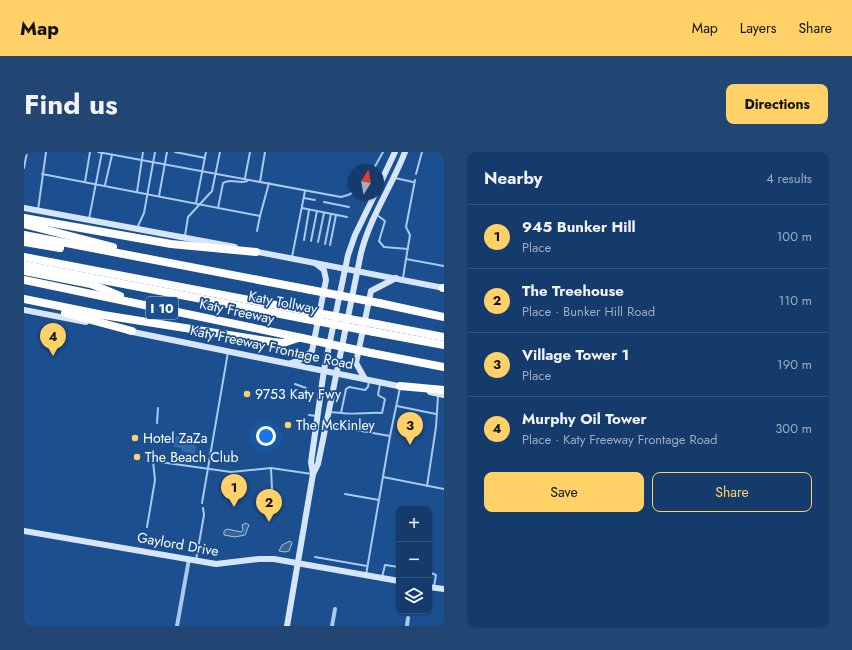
<!DOCTYPE html>
<meta charset="utf-8">
<style>
body{margin:0;font-family:Jost,sans-serif;background:#214673;color:#f1f3f6}
.controls{position:absolute;right:12px;bottom:12px;display:grid;overflow:hidden;border-radius:8px;box-shadow:0 1px 3px #0004}
.controls button{width:36px;height:36px;display:grid;place-items:center;padding:0;border:0;border-bottom:1px solid #33557e;background:#143b6b;color:#f1f3f6;font:20px sans-serif}
.compass{position:absolute;left:324px;top:12px;width:36px;height:36px;border-radius:50%;background:#143b6b;box-shadow:0 1px 3px #0004;rotate:11deg}
.you{position:absolute;left:242px;top:284px;width:14px;height:14px;margin:-10px;border:3px solid #fff;border-radius:50%;background:#1a73e8;box-shadow:0 0 0 6px #1a73e833}
.badge{display:grid;place-items:center;width:26px;height:26px;border-radius:50%;background:#ffd166;color:#111;font-size:13px;font-weight:700}
.pin{position:absolute;translate:-50% -33px;filter:drop-shadow(0 1px 2px #0008)}
.pin::after{content:'';position:absolute;top:21px;width:14px;height:12px;background:inherit;clip-path:polygon(0 0,100% 0,50% 100%)}
.list{margin:0;padding:0;list-style:none}
h2{display:flex;justify-content:space-between;align-items:center;height:52px;margin:0;padding:0 16px;font-size:17px}
h2 small{font-size:13px;font-weight:400;color:#9dadc1}
.list li{display:grid;grid-template-columns:26px 1fr auto;gap:12px;align-items:center;box-sizing:border-box;height:64px;padding:0 16px;border-top:1px solid #33557e}
.list b{display:block;font-size:15px;white-space:nowrap}
.list p{margin:0;font-size:13px;white-space:nowrap;color:#9dadc1}
.list em{font-size:13px;font-style:normal;color:#9dadc1}
.actions{display:flex;gap:8px;padding:12px 16px}
.actions a{flex:1;padding:9px 0;border:1px solid #ffd166;border-radius:8px;text-align:center;font-size:14px;color:#ffd166}
.actions .main{background:#ffd166;color:#111}
.icon{flex:none;width:22px;height:22px;fill:none;stroke:currentColor;stroke-width:2;stroke-linecap:round;stroke-linejoin:round}
.map{position:relative;flex:none;width:420px;height:474px;overflow:hidden;border-radius:8px}
header{display:flex;align-items:center;gap:24px;box-sizing:border-box;height:56px;padding:0 20px;background:#ffd166;color:#111}
header strong{font-size:19px}
nav{display:flex;gap:22px;margin-inline-start:auto;font-size:14px}
.intro{display:flex;align-items:center;justify-content:space-between;box-sizing:border-box;height:96px;padding:0 24px}
h1{margin:0;font-size:28px}
.button{padding:10px 18px;border-radius:8px;background:#ffd166;color:#111;font-size:14px;font-weight:700}
main{display:flex;gap:24px;padding:0 24px}
aside{flex:1;background:#143b6b;border-radius:8px;box-shadow:0 1px 3px #0004}
.map>svg:first-child{display:block}
.green{fill:#2e69ad}
.water{fill:#3c6290;stroke:#9cc4f0}
.lines{fill:none;stroke-linecap:round;stroke-linejoin:round}
.lane{stroke:#a9c9ee;stroke-width:2}
.street{stroke:#a9c9ee;stroke-width:4}
.secondary{stroke:#d6e6fa;stroke-width:6}
.highway{stroke:#fff;stroke-width:8}
.highway-bridge{stroke:#fff;stroke-width:8}
.poi-dot{fill:#ffd166;stroke:#1b4f8f;stroke-width:1.5}
.labels{text-anchor:middle;stroke-width:3.5;stroke-linejoin:round;paint-order:stroke}
.shield{fill:#1b4f8f;stroke:#bbcadd;stroke-width:1}
.shield-label{font-size:13px;font-weight:bold;fill:#fff}
.street-label{font-size:14px;fill:#fff;stroke:#1b4f8f}
.poi-label{font-size:14px;fill:#fff;stroke:#1b4f8f;text-anchor:start}
</style>
<header>
<strong>Map</strong>
<nav><a>Map</a><a>Layers</a><a>Share</a></nav>
</header>
<div class="intro"><h1>Find us</h1><a class="button">Directions</a></div>
<main>
<div class="map">
<svg width="420" height="474" viewBox="0 0 420 474">
<rect width="100%" height="100%" fill="#1b4f8f"/>
<path class="green" d="M152 284 165 287 166 292 172 293 171 302 157 299 158 296 150 295Z"/>
<g class="water">
<path d="M222 371 225 373 221 383 211 385 200 383V379L203 377 217 380 219 378 218 373Z"/>
<path d="M266 389 268 391 265 399 261 400 255 399 258 393Z"/>
</g>
<g class="lines">
<g class="lane">
<path d="M74 0 317 45 324 43 330 40"/>
<path d="M151 0 181 6"/>
<path d="M0 16 3 0"/>
<path d="M349 18 359 0"/>
<path d="M18 22 236 64 245 31"/>
<path d="M392 22 398 0"/>
<path d="M221 26 226 0"/>
<path d="M371 26 389 30"/>
<path d="M61 30 66 0"/>
<path d="M236 30 241 0"/>
<path d="M81 33 88 3"/>
<path d="M113 40 119 0"/>
<path d="M135 44 143 0"/>
<path d="M280 46 291 48"/>
<path d="M300 50 325 55"/>
<path d="M172 51 182 0"/>
<path d="M194 56 199 31C208 25 217 34 225 28"/>
<path d="M278 56 323 65"/>
<path d="M14 58 22 0"/>
<path d="M353 63 361 69 355 89 360 95 384 97"/>
<path d="M65 67 78 0"/>
<path d="M113 76 120 61 131 0"/>
<path d="M233 79 236 64"/>
<path d="M161 84 164 65 188 39 196 0"/>
<path d="M280 88 285 58"/>
<path d="M287 89 293 59"/>
<path d="M294 90 300 61"/>
<path d="M301 92 307 62"/>
<path d="M306 93 312 63"/>
<path d="M268 105 281 39"/>
<path d="M382 107 386 83 382 75 391 28"/>
<path d="M379 126 382 107 420 114"/>
<path d="M271 232 282 236 284 242"/>
<path d="M373 254 412 262"/>
<path d="M306 260 317 261 322 237 325 235 341 238 344 235 345 229"/>
<path d="M317 261C331 263 344 260 358 261L361 247 354 243 356 232"/>
<path d="M285 263 292 264"/>
<path d="M133 271 134 256"/>
<path d="M303 273 366 284 342 423"/>
<path d="M366 284 376 236"/>
<path d="M129 309 130 301"/>
<path d="M247 316 248 337"/>
<path d="M359 325 420 337"/>
<path d="M403 334 412 275 414 244"/>
<path d="M321 342 355 348"/>
<path d="M178 351 204 200"/>
<path d="M123 375 131 328 129 309 207 320 247 316 288 322"/>
<path d="M291 405 343 414"/>
<path d="M172 408 180 363 179 356"/>
<path d="M405 420 412 423 410 435"/>
<path d="M358 425 361 413 375 415"/>
</g>
<g class="street">
<path d="M153 474 165 407"/>
<path d="M308 474 311 457"/>
<path d="M383 474 384 466"/>
</g>
<g class="secondary">
<path d="M354 36 371 0"/>
<path d="M0 56 211 95"/>
<path d="M229 99 420 136"/>
<path d="M0 158 62 170"/>
<path d="M104 179 379 235"/>
<path d="M267 211 278 207 288 199 302 128 300 118 291 111"/>
<path d="M341 227 332 211 347 139 372 126"/>
<path d="M406 240 420 243"/>
<path d="M289 322 287 310 300 218 324 103 331 83 351 42"/>
<path d="M0 379 192 412 235 407H250L375 429"/>
<path d="M405 435 420 437"/>
<path d="M263 474 289 322 294 312 337 101C346 65 368 34 381 0"/>
</g>
<g class="highway">
<path d="M0 66 147 92 232 100"/>
<path d="M0 72 89 95"/>
<path d="M0 83 287 138"/>
<path d="M0 90 36 96"/>
<path d="M0 105 283 159"/>
<path d="M0 113 282 167"/>
<path d="M0 119 67 132 96 144"/>
<path d="M0 128 278 186"/>
<path d="M419 136H420"/>
<path d="M0 147 79 163 249 190 259 191 274 186"/>
<path d="M355 151 420 165"/>
<path d="M41 161 108 179"/>
<path d="M352 172 420 185"/>
<path d="M350 180 420 193"/>
<path d="M347 201 420 215"/>
<path d="M376 234 420 238"/>
</g>
<g class="highway-bridge">
<path d="M287 138 355 151"/>
<path d="M283 159 352 172"/>
<path d="M282 167 350 180"/>
<path d="M278 186 347 201"/>
</g>
</g>
<g class="poi-dot">
<circle cx="223" cy="242" r="4"/>
<circle cx="264" cy="273" r="4"/>
<circle cx="111" cy="286" r="4"/>
<circle cx="113" cy="305" r="4"/>
</g>
<g class="labels">
<rect class="shield" x="122" y="145" width="32" height="22" rx="3"/>
<g class="shield-label">
<text x="138" y="161">I 10</text>
</g>
<g class="street-label">
<text transform="translate(259 150) rotate(11)" y="5">Katy Tollway</text>
<text transform="translate(213 159) rotate(12)" y="5">Katy Freeway</text>
<text transform="translate(248 195) rotate(12)" y="5">Katy Freeway Frontage Road</text>
<text transform="translate(154 392) rotate(10)" y="5">Gaylord Drive</text>
</g>
<g class="poi-label">
<text x="231" y="247">9753 Katy Fwy</text>
<text x="272" y="278">The McKinley</text>
<text x="119" y="291">Hotel ZaZa</text>
<text x="121" y="310">The Beach Club</text>
</g>
</g>
</svg>
<div class="controls">
<button>+</button>
<button>−</button>
<button><svg class="icon" aria-label="layers" viewBox="0 0 24 24"><path d="M12 4l9 5-9 5-9-5zM3 14l9 5 9-5"/></svg></button>
</div>
<svg class="compass" viewBox="-18 -18 36 36"><path d="M0-13l5 13h-10z" fill="#e53935"/><path d="M0 13l5-13h-10z" fill="#9dadc1"/></svg>
<div class="you"></div>
<div class="pin badge" style="left:210px;top:355px">1</div>
<div class="pin badge" style="left:245px;top:370px">2</div>
<div class="pin badge" style="left:386px;top:293px">3</div>
<div class="pin badge" style="left:29px;top:204px">4</div>
</div>
<aside>
<h2>Nearby<small>4 results</small></h2>
<ul class="list">
<li><span class="badge">1</span><div><b>945 Bunker Hill</b><p>Place</p></div><em>100 m</em></li>
<li><span class="badge">2</span><div><b>The Treehouse</b><p>Place · Bunker Hill Road</p></div><em>110 m</em></li>
<li><span class="badge">3</span><div><b>Village Tower 1</b><p>Place</p></div><em>190 m</em></li>
<li><span class="badge">4</span><div><b>Murphy Oil Tower</b><p>Place · Katy Freeway Frontage Road</p></div><em>300 m</em></li>
</ul>
<div class="actions"><a class="main">Save</a><a>Share</a></div>
</aside>
</main>
